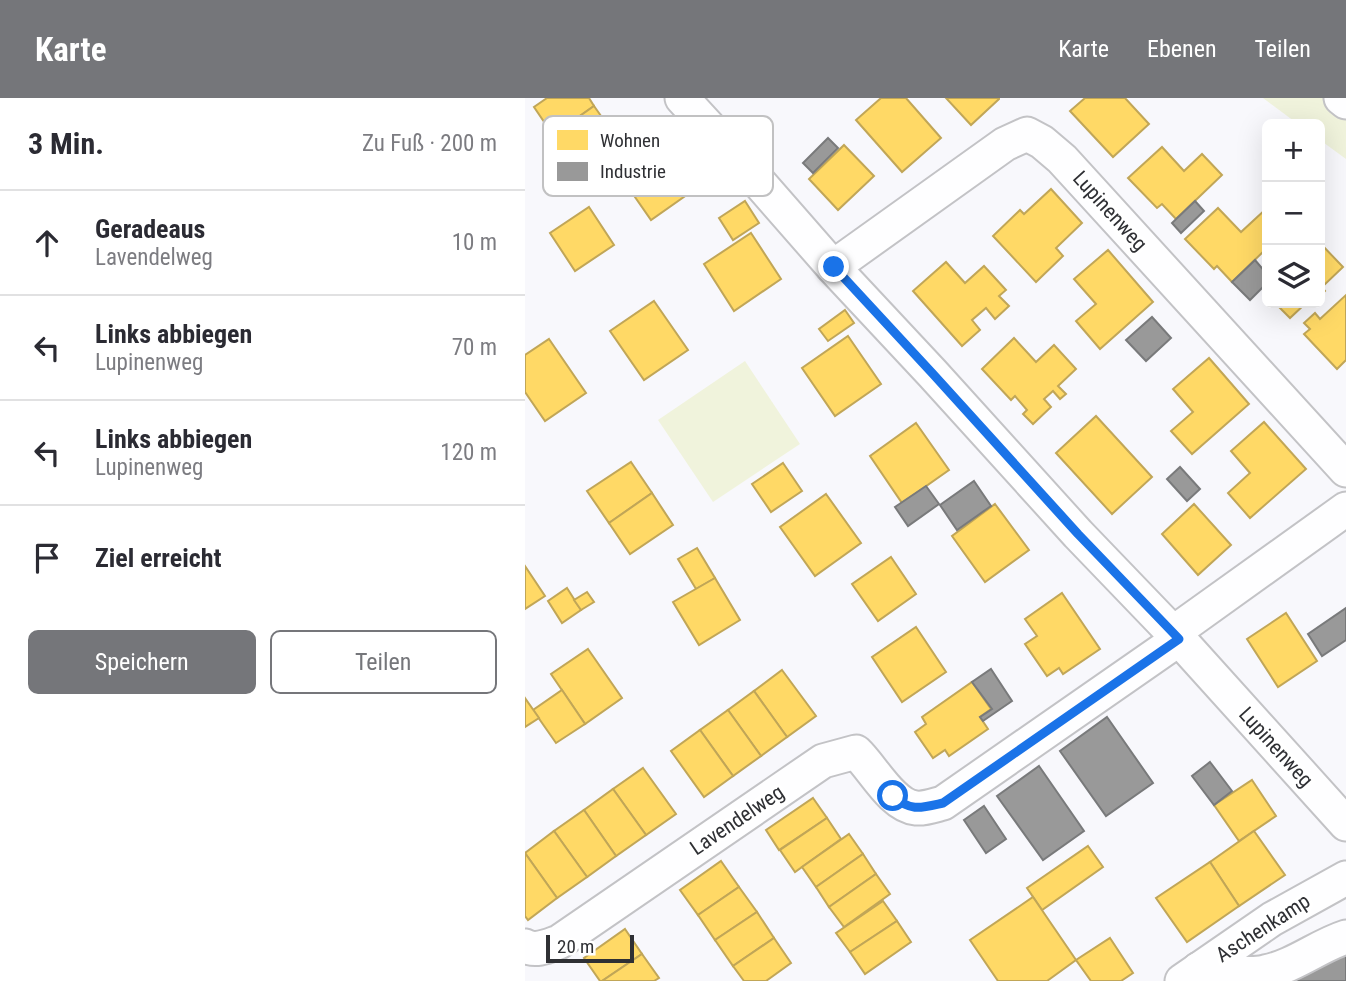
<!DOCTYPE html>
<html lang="de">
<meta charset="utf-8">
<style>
body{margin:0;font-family:"Roboto Condensed",sans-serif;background:#f7f7f7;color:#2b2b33}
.controls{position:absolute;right:21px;top:21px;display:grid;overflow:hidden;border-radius:10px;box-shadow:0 7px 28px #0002}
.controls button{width:63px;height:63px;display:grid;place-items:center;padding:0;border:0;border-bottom:2px solid #e1e1e2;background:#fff;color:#2b2b33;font:35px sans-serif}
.scale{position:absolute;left:21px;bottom:18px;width:88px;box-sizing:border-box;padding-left:7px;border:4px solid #2f3034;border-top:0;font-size:19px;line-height:24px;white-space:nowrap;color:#2f3034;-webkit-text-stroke:5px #fff;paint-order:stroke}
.stop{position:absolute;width:21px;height:21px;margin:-16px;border:5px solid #1a73e8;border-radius:50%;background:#fff}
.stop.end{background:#1a73e8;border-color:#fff;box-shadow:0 2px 7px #0008}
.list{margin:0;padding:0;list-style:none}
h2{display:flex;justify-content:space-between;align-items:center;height:91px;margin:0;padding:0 28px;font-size:30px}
h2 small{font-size:23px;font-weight:400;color:#7c7c81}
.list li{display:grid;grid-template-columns:46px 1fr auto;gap:21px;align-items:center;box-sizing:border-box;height:105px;padding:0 28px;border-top:2px solid #e1e1e2}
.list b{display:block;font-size:26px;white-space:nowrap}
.list p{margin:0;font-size:23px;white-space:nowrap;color:#7c7c81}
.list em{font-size:23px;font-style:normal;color:#7c7c81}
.actions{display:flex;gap:14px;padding:21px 28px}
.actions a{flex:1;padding:16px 0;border:2px solid #75767a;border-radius:10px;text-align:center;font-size:24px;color:#75767a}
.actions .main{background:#75767a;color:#fff}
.icon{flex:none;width:38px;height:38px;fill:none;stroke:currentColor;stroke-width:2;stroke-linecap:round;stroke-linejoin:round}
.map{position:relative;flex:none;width:821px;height:883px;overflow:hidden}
header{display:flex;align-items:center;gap:42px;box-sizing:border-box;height:98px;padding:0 35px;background:#75767a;color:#fff}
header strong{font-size:33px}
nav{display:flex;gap:38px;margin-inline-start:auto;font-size:24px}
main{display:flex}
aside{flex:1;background:#fff}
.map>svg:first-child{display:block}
.green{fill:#f0f3dc}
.homes{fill:#ffd966;stroke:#c1a657;stroke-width:2}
.industry{fill:#999;stroke:#797a7b;stroke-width:2}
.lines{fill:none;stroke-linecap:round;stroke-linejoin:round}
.minor-casing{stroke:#c3c3c6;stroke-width:37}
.minor{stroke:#fefeff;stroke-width:33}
.route{stroke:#1a73e8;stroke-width:9}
.labels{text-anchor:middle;stroke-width:7;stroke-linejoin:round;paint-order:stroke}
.street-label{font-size:21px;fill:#2f3034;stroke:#fff}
.key{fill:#fff;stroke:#c1c1c2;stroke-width:2}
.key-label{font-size:19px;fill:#2f3034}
</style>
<header>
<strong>Karte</strong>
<nav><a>Karte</a><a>Ebenen</a><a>Teilen</a></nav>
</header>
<main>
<aside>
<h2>3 Min.<small>Zu Fuß · 200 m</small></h2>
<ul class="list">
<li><svg class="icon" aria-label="ahead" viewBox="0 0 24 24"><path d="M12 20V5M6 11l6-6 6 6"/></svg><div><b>Geradeaus</b><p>Lavendelweg</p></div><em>10 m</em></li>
<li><svg class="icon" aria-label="left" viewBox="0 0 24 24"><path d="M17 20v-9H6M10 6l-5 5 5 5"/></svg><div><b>Links abbiegen</b><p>Lupinenweg</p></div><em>70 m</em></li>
<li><svg class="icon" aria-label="left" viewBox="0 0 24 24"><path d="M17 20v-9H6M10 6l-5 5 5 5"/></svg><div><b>Links abbiegen</b><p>Lupinenweg</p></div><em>120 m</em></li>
<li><svg class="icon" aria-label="arrive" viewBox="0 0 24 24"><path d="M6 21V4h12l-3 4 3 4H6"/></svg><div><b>Ziel erreicht</b></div></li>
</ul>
<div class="actions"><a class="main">Speichern</a><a>Teilen</a></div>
</aside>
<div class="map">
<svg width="821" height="883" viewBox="0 0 821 883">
<rect width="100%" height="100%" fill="#f8f8fc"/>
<g class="green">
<path d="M738 0H821V61L795 42V26H773Z"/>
<path d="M220 263 275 346 188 404 133 322Z"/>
</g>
<g class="homes">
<path d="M22 0H64L69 8 28 37 9 9Z"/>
<path d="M356 0H381L416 40 377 74 331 22Z"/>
<path d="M421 0H474V1L446 27Z"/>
<path d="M560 0H600L624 26 588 59 545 13Z"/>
<path d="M69 8 88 35 47 64 28 37Z"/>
<path d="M142 44 173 89 126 122 94 76Z"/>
<path d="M319 47 349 78 313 112 284 81Z"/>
<path d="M637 49 659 73 677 56 697 77 651 121 637 106 632 110 603 80Z"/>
<path d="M526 91 557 125 531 150 538 158 511 184 468 138 495 112 499 116Z"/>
<path d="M220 103 234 125 208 142 194 120Z"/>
<path d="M64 109 89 147 50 173 25 135Z"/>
<path d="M693 110 716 134 742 110V150L707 184 692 168 689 171 660 141Z"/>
<path d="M226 135 256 181 209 213 179 166Z"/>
<path d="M795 145 818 169 797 189 800 193 795 198Z"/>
<path d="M583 152 628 204 575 251 551 223 571 206 549 181Z"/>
<path d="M421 164 440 185 459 168 481 192 474 198 484 208 470 221 461 210 447 222 455 232 437 248 388 193Z"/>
<path d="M821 197V262L812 271 779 236 785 231 779 225 790 215 795 221Z"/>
<path d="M129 203 163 252 119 282 85 233Z"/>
<path d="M750 205H781L765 220Z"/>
<path d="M320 212 329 225 303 243 294 231Z"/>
<path d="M323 238 356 286 310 318 277 270Z"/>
<path d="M489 240 511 264 529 247 551 271 533 288 541 296 535 301 528 293 519 301 526 309 508 326 498 316 502 312 490 298 486 302 457 271Z"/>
<path d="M24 241 61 295 20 323 0 294V257Z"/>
<path d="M684 260 724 306 667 356 646 333 668 314 648 291Z"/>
<path d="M571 318 627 379 587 416 531 355Z"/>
<path d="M739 324 781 371 725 420 703 395 725 375 706 353Z"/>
<path d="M391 325 424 372 377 405 345 358Z"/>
<path d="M106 364 127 395 84 425 62 393Z"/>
<path d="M258 365 277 393 246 414 227 386Z"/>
<path d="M127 395 148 427 105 456 84 425Z"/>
<path d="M301 396 336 445 290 478 255 429Z"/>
<path d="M470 406 504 452 460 484 427 438Z"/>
<path d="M669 406 706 447 673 477 637 436Z"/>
<path d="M172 450 190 480 171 491 153 461Z"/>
<path d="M366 459 391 496 353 523 327 486Z"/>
<path d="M0 468 20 498 0 511Z"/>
<path d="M190 480 215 522 174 547 148 504Z"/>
<path d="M42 490 56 512 37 525 23 503Z"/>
<path d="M62 494 69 504 56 512 49 502Z"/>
<path d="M537 495 575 551 538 576 534 570 522 578 500 546 512 538 500 521Z"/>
<path d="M761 515 792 563 753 589 722 541Z"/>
<path d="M391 529 421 574 377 604 347 559Z"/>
<path d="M63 551 97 600 60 626 26 576Z"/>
<path d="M257 572 291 618 262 639 229 593Z"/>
<path d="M447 584 466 611 455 619 463 631 424 658 420 652 408 660 390 634 401 626 397 619Z"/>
<path d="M37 592 60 626 31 645 8 612Z"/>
<path d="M229 593 262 639 236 658 203 612Z"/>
<path d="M0 600 14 620 0 629Z"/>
<path d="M203 612 236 658 208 678 175 632Z"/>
<path d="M175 632 208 678 179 699 146 653Z"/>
<path d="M118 670 151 716 121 737 88 691Z"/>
<path d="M727 682 751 718 714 743 689 707Z"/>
<path d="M88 691 121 737 91 758 59 712Z"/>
<path d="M288 700 302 720 254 752 241 732Z"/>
<path d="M59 712 91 758 62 779 29 733Z"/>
<path d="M302 720 316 741 270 774 255 752Z"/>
<path d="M29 733 62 779 32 800 0 755Z"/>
<path d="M729 733 760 777 714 808 685 764Z"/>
<path d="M324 736 338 756 291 789 277 769Z"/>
<path d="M563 748 578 769 517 812 502 790Z"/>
<path d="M0 755 32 800 3 822 0 818Z"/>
<path d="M338 756 351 776 304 809 291 789Z"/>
<path d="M196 763 214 789 173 817 155 792Z"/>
<path d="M685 764 714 808 662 844 631 800Z"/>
<path d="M351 776 365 796 319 829 304 809Z"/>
<path d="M214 789 232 814 190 842 173 817Z"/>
<path d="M508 799 551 862 522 883H473L445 842Z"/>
<path d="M358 803 372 823 325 854 311 835Z"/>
<path d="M232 814 249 840 208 868 190 842Z"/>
<path d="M372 823 386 844 340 876 325 854Z"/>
<path d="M100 831 117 856 77 883H75L59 860Z"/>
<path d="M249 840 266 865 241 883H219L208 868Z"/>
<path d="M585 840 608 875 596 883H566L551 862Z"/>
<path d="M117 856 134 880 129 883H77Z"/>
</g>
<g class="industry">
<path d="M303 40 313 50 288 75 278 65Z"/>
<path d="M670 103 679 113 656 135 647 125Z"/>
<path d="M730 162 742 176V185L725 202 707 184Z"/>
<path d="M627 219 646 240 621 263 601 242Z"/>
<path d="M655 369 675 391 662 403 642 381Z"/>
<path d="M449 383 466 408 432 432 415 407Z"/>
<path d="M401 388 414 406 383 428 370 409Z"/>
<path d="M821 510V542L797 558 783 536Z"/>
<path d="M466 571 487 603 458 623 455 619 467 611 447 584Z"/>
<path d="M582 619 628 685 581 718 535 653Z"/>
<path d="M685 664 707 693 689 707 667 678Z"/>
<path d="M514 668 559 733 518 762 472 698Z"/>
<path d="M459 708 481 741 461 755 439 722Z"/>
<path d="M821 856V883H771L770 880Z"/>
</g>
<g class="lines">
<g class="minor-casing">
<g id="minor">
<path d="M157 0 224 73 308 169 408 276 553 436 654 541 821 726"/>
<path d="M816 0 821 4"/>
<path d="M308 169 480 46 502 36 517 44 537 61 821 372"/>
<path d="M648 535 821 411"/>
<path d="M0 848C11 854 23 848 34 844L298 663 331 654C348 670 367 708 391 710 400 711 410 707 418 705L654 541"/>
<path d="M674 871C692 873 723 878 740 874 770 868 793 848 821 839"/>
<path d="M657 883 747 821 821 780"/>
</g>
</g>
<use href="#minor" class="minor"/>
</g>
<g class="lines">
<path class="route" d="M309 169 408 276 553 436 654 541 418 705C396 710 386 714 368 698"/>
</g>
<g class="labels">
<g class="street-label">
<text transform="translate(585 113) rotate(48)" y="7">Lupinenweg</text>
<text transform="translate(751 649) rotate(48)" y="7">Lupinenweg</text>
<text transform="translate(212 722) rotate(-34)" y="7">Lavendelweg</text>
<text transform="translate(738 830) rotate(-33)" y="7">Aschenkamp</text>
</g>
</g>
<rect x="18" y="18" width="230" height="80" rx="10" class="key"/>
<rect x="32" y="32" width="31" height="20" fill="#ffd966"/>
<rect x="32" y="64" width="31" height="19" fill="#999"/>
<g class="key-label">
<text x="75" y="49">Wohnen</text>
<text x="75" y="80">Industrie</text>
</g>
</svg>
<div class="controls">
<button>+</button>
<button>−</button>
<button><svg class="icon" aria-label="layers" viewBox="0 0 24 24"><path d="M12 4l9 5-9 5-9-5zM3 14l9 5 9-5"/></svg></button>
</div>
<div class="scale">20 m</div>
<div class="stop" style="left:368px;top:698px"></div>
<div class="stop end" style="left:309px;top:169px"></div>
</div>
</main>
